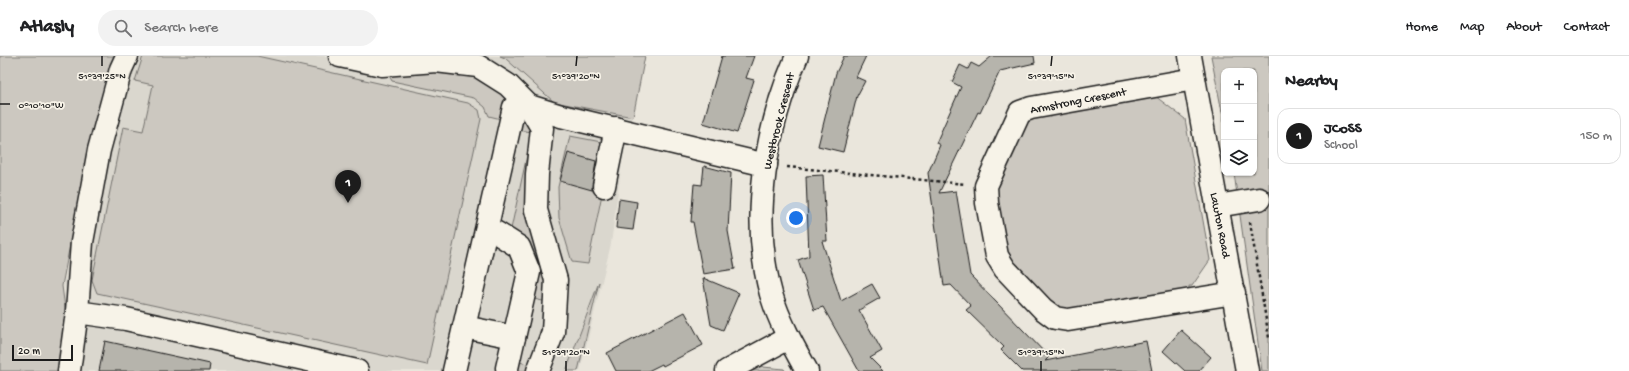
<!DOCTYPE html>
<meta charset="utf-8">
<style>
body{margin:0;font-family:"Gochi Hand",sans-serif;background:#f2f2f2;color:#202124}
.controls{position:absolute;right:12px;top:12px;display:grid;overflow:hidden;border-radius:8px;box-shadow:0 1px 3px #0004}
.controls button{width:36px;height:36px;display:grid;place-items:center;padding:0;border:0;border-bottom:1px solid #e0e0e0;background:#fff;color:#202124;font:20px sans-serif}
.scale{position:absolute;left:12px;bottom:10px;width:61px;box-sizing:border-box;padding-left:4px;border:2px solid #1c1c1c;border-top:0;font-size:11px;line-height:14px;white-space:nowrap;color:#1c1c1c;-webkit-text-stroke:3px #f7f3e8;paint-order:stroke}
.you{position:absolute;left:796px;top:162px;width:14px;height:14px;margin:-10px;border:3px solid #fff;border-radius:50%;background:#1a73e8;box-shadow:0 0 0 6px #1a73e833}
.badge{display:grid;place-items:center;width:26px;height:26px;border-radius:50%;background:#1c1c1c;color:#fff;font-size:13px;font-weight:700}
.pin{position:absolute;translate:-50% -33px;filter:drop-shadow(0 1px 2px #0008)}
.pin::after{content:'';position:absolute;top:21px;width:14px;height:12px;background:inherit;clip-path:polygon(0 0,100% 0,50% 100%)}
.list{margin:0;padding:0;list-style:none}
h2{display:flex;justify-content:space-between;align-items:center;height:52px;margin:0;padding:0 16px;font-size:17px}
h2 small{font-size:13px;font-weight:400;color:#757577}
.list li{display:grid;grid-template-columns:26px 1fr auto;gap:12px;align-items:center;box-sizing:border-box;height:56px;margin:0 8px 8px;padding:0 8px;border:1px solid #e0e0e0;border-radius:12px}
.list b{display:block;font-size:15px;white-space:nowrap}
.list p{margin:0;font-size:13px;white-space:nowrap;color:#757577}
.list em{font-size:13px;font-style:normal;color:#757577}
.icon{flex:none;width:22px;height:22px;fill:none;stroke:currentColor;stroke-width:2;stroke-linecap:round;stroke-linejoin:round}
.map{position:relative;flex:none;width:1269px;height:315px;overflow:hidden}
header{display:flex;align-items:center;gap:24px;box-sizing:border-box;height:56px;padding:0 20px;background:#fff;border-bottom:1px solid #e0e0e0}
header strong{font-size:19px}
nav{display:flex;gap:22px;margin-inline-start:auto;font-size:14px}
.search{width:280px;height:36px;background:#f2f2f2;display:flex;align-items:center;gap:10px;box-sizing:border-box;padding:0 14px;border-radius:22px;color:#757577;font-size:15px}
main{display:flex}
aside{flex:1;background:#fff}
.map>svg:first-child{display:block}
.built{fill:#dad7ce}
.green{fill:#ccc8c0;stroke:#74726e}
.building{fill:#b6b4ac;stroke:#1c1c1c}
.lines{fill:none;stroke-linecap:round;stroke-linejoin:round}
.minor-casing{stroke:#1c1c1c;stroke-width:25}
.path{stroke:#1c1c1c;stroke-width:2.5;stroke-dasharray:3 3;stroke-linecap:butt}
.minor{stroke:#f7f3e8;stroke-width:22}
.ticks{fill:none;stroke:#1c1c1c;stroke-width:1.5}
.labels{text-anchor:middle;stroke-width:3.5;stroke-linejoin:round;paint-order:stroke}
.street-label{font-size:12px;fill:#1c1c1c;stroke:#f7f3e8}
.ticks-label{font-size:10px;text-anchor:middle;fill:#1c1c1c;stroke:#f7f3e8;stroke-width:3.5;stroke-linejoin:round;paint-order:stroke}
</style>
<header>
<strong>Atlasly</strong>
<div class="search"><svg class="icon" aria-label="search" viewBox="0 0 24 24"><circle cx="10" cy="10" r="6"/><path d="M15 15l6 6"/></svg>Search here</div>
<nav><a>Home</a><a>Map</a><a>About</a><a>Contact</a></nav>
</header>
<main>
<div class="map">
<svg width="1269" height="315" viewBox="0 0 1269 315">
<rect width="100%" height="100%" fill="#eae6dc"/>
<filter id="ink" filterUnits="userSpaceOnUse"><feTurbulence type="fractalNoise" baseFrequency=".025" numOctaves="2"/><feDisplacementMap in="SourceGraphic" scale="8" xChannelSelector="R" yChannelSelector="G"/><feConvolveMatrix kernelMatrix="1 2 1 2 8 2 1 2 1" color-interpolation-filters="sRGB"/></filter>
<g filter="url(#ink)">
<path class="built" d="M117 0H645L622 105 611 188 580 315H64L69 277 64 228 89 95Z"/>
<g class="green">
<path d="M0 0H117L86 105 62 230 68 275 63 315H0Z"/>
<path d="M143 0H257L468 47 479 54 481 63 427 309 97 237 92 224 123 71 143 75 153 29 135 25Z"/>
<path d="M500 0H645L633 61 554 46 505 2Z"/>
<path d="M1211 0H1269V315H1262L1234 117H1254V15H1224V66Z"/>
<path d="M387 16H477L505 36 507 55 505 64 489 60 485 51 474 42 392 25Z"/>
<path d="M1155 40 1185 63 1210 204 1192 230H1189V234L1069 254 1054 249 1006 199 995 136 1027 63Z"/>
<path d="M523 55 534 69 536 89 526 130 527 157 548 222V270L542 291 528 315H516L519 306 532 309 547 246 534 243 541 210 534 208C532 192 524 182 511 173L532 76 518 74Z"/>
<path d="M570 80 612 88 588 208 572 206 559 162 558 131Z"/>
<path d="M599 226 578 315H566Z"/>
<path d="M761 307 763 311 784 313 785 315H747Z"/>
</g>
<g class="building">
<path d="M722 0H754L746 22 754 24 737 77 703 67Z"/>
<path d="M844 0H866L856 21 865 25 857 40 843 96 818 90 836 17Z"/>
<path d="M992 0H1034L1035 7 1000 15 980 57 978 56 939 137 956 135 970 219 1049 301 1045 305 1146 285 1152 315H1022L1001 294 1004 291 966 254 971 250 951 229 944 230 928 117 940 89 936 87 961 31 952 26 960 9 968 13 971 7 979 11Z"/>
<path d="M568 97 596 105 592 134 560 125Z"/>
<path d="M704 110 731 117 728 175 735 213 703 218 693 166H691L694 128 702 129Z"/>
<path d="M823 119 827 185H822L841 245 872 228 880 242 859 254 882 295 870 302 883 315H859L823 251 814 254 798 204 809 200 806 120Z"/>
<path d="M619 143 637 146 633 174 616 172Z"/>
<path d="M703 222 739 237 723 274 711 269Z"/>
<path d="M685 256 703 289 663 310 662 308 648 315H616L607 297Z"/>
<path d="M1181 274 1211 301 1199 315H1185L1163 295Z"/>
<path d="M105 285 210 308 209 315H99Z"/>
</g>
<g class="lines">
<g class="minor-casing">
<g id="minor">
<path d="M127 0 121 13 99 94 82 186 77 256 126 263 357 315"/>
<path d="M340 0 382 9 436 5 478 10 508 29 529 50 542 72 537 118 536 154 556 224 553 276 538 315"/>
<path d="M797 0C766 71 750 162 771 238 779 265 793 290 807 315"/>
<path d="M1190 0 1247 315"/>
<path d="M1194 23 1031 52 1020 56 986 130 987 147 997 200 1005 213 1043 253 1055 262 1068 264 1234 237"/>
<path d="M604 130 616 72"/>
<path d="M1217 150 1259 143"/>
<path d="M486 176 497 177 519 191 529 216 507 312"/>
<path d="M464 271 514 281"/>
<path d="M69 315 77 256"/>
<path d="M454 315 514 51 529 50 561 60 766 109"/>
<path d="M727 315 788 282"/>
</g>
</g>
<g class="path">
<path d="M787 111 965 128"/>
<path d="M1250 166 1269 282"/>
</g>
<use href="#minor" class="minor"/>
</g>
</g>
<path class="ticks" d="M102 10V0M576 10 577 0M1051 10 1052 0M0 48H10M566 315V305M1041 315V305"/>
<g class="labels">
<g class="street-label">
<text transform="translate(1078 44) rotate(-11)" y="4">Armstrong Crescent</text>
<text transform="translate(778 65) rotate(-76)" y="4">Westbrook Crescent</text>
<text transform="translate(1221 169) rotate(79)" y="4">Lawton Road</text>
</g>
</g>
<g class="ticks-label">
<text x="102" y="23">51°39'25"N</text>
<text x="576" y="23">51°39'20"N</text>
<text x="1051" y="23">51°39'15"N</text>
<text x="41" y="52">0°10'10"W</text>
<text x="566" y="299">51°39'20"N</text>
<text x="1041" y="299">51°39'15"N</text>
</g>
</svg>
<div class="controls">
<button>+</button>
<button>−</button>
<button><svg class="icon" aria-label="layers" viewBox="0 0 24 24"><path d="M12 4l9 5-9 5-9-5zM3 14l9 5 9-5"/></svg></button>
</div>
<div class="scale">20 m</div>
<div class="you"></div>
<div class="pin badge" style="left:348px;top:147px">1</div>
</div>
<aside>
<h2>Nearby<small></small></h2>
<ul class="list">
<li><span class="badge">1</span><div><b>JCoSS</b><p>School</p></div><em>150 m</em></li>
</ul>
</aside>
</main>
